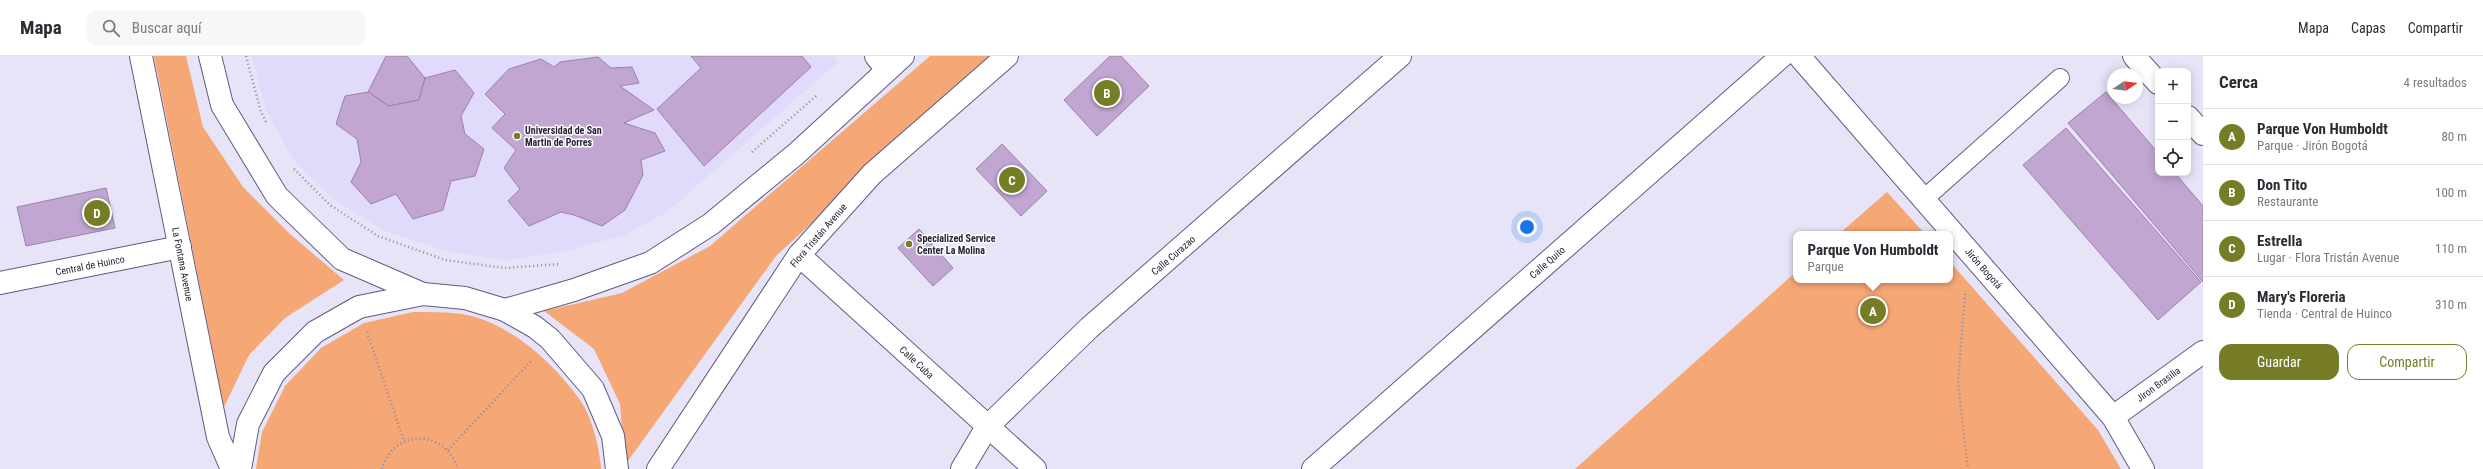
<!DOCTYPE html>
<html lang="es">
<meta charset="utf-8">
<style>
body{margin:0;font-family:"Roboto Condensed",sans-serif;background:#f7f7f7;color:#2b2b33}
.controls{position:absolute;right:12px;top:12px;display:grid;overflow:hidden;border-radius:8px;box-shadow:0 2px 10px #0003}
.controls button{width:36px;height:36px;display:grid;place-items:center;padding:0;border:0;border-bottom:1px solid #e1e1e2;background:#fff;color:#2b2b33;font:20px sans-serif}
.compass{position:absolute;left:2107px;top:12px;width:36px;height:36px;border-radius:50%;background:#fff;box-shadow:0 2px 10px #0003;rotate:77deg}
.you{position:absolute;left:1527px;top:171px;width:14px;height:14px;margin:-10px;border:3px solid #fff;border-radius:50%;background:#1a73e8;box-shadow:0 0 0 6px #1a73e833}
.badge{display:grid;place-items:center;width:26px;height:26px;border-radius:50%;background:#777d27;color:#fff;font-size:13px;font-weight:700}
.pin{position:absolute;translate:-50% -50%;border:2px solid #fff;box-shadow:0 1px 4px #0006}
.popup{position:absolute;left:1793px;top:175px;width:160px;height:52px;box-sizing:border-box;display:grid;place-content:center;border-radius:8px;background:#fff;filter:drop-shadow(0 1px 3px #0005);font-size:13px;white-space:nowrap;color:#7c7c81}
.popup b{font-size:15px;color:#2b2b33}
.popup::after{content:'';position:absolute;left:50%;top:100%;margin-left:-8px;border:8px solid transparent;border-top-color:#fff}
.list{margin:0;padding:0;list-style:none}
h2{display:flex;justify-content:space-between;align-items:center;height:52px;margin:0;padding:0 16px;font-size:17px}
h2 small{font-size:13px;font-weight:400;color:#7c7c81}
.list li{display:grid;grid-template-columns:26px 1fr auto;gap:12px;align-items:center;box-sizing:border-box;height:56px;padding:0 16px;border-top:1px solid #e1e1e2}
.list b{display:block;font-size:15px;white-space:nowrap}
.list p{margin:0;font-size:13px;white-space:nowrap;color:#7c7c81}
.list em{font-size:13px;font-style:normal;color:#7c7c81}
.actions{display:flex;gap:8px;padding:12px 16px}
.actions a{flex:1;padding:9px 0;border:1px solid #777d27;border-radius:12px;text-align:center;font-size:14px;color:#777d27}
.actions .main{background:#777d27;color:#fff}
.icon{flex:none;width:22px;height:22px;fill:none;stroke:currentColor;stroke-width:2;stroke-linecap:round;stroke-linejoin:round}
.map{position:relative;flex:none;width:2203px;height:413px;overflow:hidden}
header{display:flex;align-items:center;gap:24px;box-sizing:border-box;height:56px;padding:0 20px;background:#fff;border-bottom:1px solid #e1e1e2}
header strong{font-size:19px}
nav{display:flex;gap:22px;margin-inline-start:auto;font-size:14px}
.search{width:280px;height:36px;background:#f7f7f7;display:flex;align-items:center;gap:10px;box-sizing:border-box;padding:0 14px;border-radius:12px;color:#7c7c81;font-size:15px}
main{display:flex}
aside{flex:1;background:#fff}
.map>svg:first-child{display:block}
.built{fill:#e0dafb}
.green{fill:#f5a775}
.building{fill:#c0a6d0;stroke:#9c82ab}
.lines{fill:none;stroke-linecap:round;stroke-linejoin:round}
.service-casing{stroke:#625983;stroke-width:20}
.minor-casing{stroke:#625983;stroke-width:24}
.secondary-casing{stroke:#625983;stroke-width:24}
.path{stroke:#8e8a9d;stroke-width:2.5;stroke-dasharray:1 3;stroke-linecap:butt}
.service{stroke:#fff;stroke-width:18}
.minor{stroke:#fff;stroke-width:22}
.secondary{stroke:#fff;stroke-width:22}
.poi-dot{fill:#777d27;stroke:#fff;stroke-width:1.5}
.labels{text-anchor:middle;stroke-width:3;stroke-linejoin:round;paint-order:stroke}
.poi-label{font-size:10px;font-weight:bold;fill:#272335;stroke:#fff;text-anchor:start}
.street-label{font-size:10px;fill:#272335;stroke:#fff}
</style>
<header>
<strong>Mapa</strong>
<div class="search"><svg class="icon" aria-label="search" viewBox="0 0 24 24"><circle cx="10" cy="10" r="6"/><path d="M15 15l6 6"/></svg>Buscar aquí</div>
<nav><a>Mapa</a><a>Capas</a><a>Compartir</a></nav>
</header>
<main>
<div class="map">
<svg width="2203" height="413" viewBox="0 0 2203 413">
<rect width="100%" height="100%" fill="#e7e4f8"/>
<path class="built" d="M252 0H833L838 6 667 156 622 180 561 196 506 204 446 195 382 174 335 144 294 105 266 54Z"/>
<g class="green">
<path d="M154 0H186L203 71 243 131 290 178 344 224 285 262 249 299 224 351Z"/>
<path d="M930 0H992L776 200 625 409 620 348 594 293 544 255 622 237 710 190Z"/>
<path d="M1887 136 1925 178H1839Z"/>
<path d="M1950 206 2098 374 2121 413H1575L1796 216V224H1950Z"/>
<path d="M413 256C429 256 446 256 462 258 509 266 553 306 580 344 592 360 600 394 601 413H256L262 376 285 330 321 292 364 267Z"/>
</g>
<g class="building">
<path d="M386 0H407L425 22 419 44 389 50 368 36Z"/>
<path d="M691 0H802L811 11 704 110 657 53 701 12Z"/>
<path d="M1110 0H1121L1149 30 1097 80 1064 44Z"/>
<path d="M598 1 611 12 632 11 639 27 620 30 654 54 624 67 655 77 665 95 641 104 643 119 625 154 602 170 574 159 561 156 529 170 508 145 520 133 504 112 516 94 492 72 505 58 485 38 509 13 541 3 554 11 560 6Z"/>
<path d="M455 14 474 37 461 60 465 78 484 93 475 120 451 125 443 154 413 163 396 138 371 148 351 126 361 106 357 83 336 68 345 40 368 36 389 50 419 44 425 22Z"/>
<path d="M2106 36 2158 97V117H2175L2203 150V226L2068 67Z"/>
<path d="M2066 72 2201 226 2158 264 2023 109Z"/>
<path d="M1002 88 1047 135 1021 160 976 113Z"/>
<path d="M106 132 115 172 26 190 17 151Z"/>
<path d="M919 173 953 212 933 230 898 192Z"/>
</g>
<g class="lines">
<g class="service-casing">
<path id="service" d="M1924 143 2060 22"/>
</g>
<g class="minor-casing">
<g id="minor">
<path d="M876 0 887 14"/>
<path d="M1799 0 2113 361 2143 413"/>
<path d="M2134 0 2158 27"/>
<path d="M2188 61 2203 78"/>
<path d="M799 199 1035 413"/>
<path d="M0 227 180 191"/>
<path d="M2113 361 2203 296"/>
<path d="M962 413 987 371 1089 272 1400 0"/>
<path d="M1313 413 1782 0"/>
</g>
</g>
<g class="secondary-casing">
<g id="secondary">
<path d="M141 0 218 381 232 413"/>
<path d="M210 0 222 49 277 140 342 203 423 238"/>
<path d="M505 254 574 234 650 207 711 168 796 98 903 0"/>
<path d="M240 413 248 368 274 317 315 276 359 251 423 238 465 242 505 254 535 271 550 283 593 333 613 380 617 413"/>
<path d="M658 413 799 199 872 118 1007 0"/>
</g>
</g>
<g class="path">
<path d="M246 0 261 56 266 66"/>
<path d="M752 96 816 40"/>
<path d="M294 113 330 149 378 180 445 204 505 212 560 208"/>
<path d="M1965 238 1958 327 1968 413"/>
<path d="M367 276 404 385"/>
<path d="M448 394 532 304"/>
<path d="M382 413C394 372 445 373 458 413"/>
</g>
<use href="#service" class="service"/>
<use href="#minor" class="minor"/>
<use href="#secondary" class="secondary"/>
</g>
<g class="poi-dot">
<circle cx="517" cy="80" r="4"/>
<circle cx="909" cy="188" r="4"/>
</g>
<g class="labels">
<g class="poi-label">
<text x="525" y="78">Universidad de San<tspan x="525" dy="12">Martin de Porres</tspan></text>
<text x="917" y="186">Specialized Service<tspan x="917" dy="12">Center La Molina</tspan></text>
</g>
<g class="street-label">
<text transform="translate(818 179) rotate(-49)" y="4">Flora Tristán Avenue</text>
<text transform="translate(1173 199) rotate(-41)" y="4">Calle Curazao</text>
<text transform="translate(1547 206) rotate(-41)" y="4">Calle Quito</text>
<text transform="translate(183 208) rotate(79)" y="4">La Fontana Avenue</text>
<text transform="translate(90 209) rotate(-11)" y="4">Central de Huinco</text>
<text transform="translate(1984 212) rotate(49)" y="4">Jirón Bogotá</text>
<text transform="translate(917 306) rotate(43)" y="4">Calle Cuba</text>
<text transform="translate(2158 328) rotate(-36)" y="4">Jiron Brasilia</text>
</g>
</g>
</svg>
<div class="controls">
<button>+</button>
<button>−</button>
<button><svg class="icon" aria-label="locate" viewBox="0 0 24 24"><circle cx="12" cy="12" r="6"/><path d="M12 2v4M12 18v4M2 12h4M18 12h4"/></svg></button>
</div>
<svg class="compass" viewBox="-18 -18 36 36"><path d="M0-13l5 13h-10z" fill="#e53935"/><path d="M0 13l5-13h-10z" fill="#7c7c81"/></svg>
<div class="you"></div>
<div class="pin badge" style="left:1873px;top:255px">A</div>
<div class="popup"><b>Parque Von Humboldt</b>Parque</div>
<div class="pin badge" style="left:1107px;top:37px">B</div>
<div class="pin badge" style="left:1012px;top:124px">C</div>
<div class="pin badge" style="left:97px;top:157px">D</div>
</div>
<aside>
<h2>Cerca<small>4 resultados</small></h2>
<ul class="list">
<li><span class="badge">A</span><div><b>Parque Von Humboldt</b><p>Parque · Jirón Bogotá</p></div><em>80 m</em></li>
<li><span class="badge">B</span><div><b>Don Tito</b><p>Restaurante</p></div><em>100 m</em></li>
<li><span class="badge">C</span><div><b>Estrella</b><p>Lugar · Flora Tristán Avenue</p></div><em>110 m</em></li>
<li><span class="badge">D</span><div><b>Mary's Floreria</b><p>Tienda · Central de Huinco</p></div><em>310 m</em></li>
</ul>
<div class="actions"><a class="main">Guardar</a><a>Compartir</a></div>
</aside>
</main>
